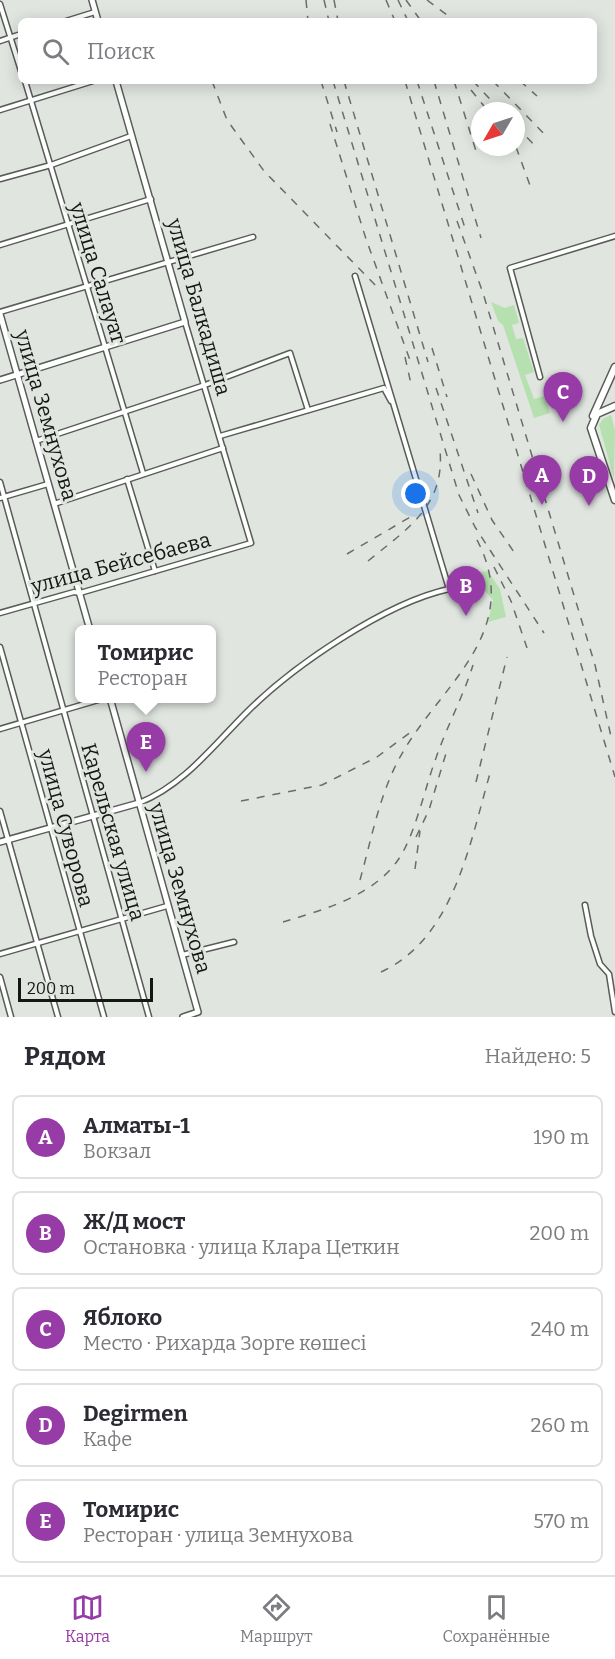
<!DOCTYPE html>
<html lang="ru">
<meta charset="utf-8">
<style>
body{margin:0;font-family:Bitter,serif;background:#f7f7f7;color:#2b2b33}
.compass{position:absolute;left:471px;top:102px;width:54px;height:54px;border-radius:50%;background:#fff;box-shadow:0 3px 15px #0003;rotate:231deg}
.scale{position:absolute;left:18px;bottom:15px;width:135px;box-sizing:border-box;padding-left:6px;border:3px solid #151715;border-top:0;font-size:16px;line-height:21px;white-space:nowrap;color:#151715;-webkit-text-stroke:4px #e0e5e0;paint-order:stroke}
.you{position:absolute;left:416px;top:494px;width:21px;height:21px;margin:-15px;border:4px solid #fff;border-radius:50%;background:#1a73e8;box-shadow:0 0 0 9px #1a73e833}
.badge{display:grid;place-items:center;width:39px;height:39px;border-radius:50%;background:#973ca7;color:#fff;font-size:20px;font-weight:700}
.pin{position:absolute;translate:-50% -50px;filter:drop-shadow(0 2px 3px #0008)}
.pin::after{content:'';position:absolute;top:32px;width:21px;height:18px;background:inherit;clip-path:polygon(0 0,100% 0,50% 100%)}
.popup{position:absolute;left:75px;top:625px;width:141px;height:78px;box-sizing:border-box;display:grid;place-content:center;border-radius:9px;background:#fff;filter:drop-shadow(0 2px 4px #0005);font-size:20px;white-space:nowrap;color:#7c7c81}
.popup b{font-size:22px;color:#2b2b33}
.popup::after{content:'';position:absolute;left:50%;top:100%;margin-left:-12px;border:12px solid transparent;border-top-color:#fff}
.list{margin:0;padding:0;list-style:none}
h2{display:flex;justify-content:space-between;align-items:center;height:78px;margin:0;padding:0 24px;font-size:26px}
h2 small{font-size:20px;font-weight:400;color:#7c7c81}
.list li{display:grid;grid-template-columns:39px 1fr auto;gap:18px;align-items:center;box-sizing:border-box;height:84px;margin:0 12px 12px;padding:0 12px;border:2px solid #e1e1e2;border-radius:9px}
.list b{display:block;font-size:22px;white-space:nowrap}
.list p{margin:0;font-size:20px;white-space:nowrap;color:#7c7c81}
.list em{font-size:20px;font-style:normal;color:#7c7c81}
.icon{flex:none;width:33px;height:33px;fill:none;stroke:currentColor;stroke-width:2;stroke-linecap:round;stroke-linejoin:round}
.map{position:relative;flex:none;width:615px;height:1017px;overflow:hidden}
.search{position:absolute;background:#fff;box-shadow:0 3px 15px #0003;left:18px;right:18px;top:18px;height:66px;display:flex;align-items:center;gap:15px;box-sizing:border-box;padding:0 21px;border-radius:9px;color:#7c7c81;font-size:22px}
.sheet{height:558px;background:#fff}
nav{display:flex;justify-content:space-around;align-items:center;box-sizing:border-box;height:84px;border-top:2px solid #e1e1e2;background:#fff;font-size:16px;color:#7c7c81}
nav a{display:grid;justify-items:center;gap:3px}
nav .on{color:#973ca7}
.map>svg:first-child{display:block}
.green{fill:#b6e0b0}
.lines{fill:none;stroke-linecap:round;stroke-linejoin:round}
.minor-casing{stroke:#585c57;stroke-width:7}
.tertiary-casing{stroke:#585c57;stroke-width:8}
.secondary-casing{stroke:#585c57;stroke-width:9}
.minor{stroke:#fff;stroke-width:4}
.tertiary{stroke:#fff;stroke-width:5}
.secondary{stroke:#fff;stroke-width:6}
.rail{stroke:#6a6d6a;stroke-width:1.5;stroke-dasharray:8 8;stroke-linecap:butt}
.labels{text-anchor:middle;stroke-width:6;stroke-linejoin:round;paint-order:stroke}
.street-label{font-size:21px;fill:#151715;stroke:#e0e5e0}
</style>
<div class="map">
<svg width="615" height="1017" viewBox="0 0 615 1017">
<rect width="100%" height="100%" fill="#e0e5e0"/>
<g class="green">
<path d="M491 302 505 308 514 305 519 323 512 325 516 339 523 338 534 372 525 375 534 399 544 396 550 413 534 418 503 325 498 321Z"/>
<path d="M611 415 615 430 614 478 599 425 603 419Z"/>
<path d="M488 571 500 589 506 617 488 622 493 600 483 589 465 592 458 590 457 582 465 573Z"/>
</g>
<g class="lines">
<g class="minor-casing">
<g id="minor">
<path d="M0 4 21 71"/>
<path d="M66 21 95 12"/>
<path d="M0 41 21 34"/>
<path d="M25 81 143 473"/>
<path d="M0 110 93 81"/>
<path d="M0 179 51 165 131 136"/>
<path d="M0 245 151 199"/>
<path d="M355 276 449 589"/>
<path d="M0 312 253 237"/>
<path d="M540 377 510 268 615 236"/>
<path d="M220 436 384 388 391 401"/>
<path d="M36 441 205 385 290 353 308 410"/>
<path d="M127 479 155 571"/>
<path d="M0 482 149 1017"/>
<path d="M0 498 48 484"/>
<path d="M54 504 223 448"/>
<path d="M0 613 74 592 80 593 251 543 185 322"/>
<path d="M0 647 104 1017"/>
<path d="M0 729 105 698"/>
<path d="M139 803C184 785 213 746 247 712 293 666 385 603 449 589L455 590 466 600"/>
<path d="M0 811 58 1017"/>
<path d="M585 905 591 936 600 964 609 974 615 1012"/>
<path d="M0 954 167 906"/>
<path d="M182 955 234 942"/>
<path d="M0 977 11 1017"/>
</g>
</g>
<g class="tertiary-casing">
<g id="tertiary">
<path d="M92 0 98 21"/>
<path d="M0 314 90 630"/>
<path d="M0 380 185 322 116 81"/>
<path d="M110 698 198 1012 183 1017"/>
<path d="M0 842 139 803"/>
</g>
</g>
<g class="secondary-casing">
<g id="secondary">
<path d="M615 406 597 414 591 428 615 500"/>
<path d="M593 416 615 367"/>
</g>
</g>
<use href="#minor" class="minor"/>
<use href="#tertiary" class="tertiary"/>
<use href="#secondary" class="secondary"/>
<g class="rail">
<path d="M306 0 308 21"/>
<path d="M324 0 329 21"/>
<path d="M334 0 338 21"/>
<path d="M386 0 395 21"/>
<path d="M398 0 408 21"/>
<path d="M406 0 421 21"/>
<path d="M427 0 455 21"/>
<path d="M212 81 227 120 264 171 379 289"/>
<path d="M321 81 337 132"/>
<path d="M333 81 459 495 475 527 544 633"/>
<path d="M344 81 428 362"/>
<path d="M405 81 615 777"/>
<path d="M417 81 465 228"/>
<path d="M434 81 481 238"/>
<path d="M454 81 476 151"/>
<path d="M473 81 501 111"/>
<path d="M493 81 548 138"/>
<path d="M520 81 537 96"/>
<path d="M471 90 488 111"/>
<path d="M330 124 366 239 411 363"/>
<path d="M516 126 538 149"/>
<path d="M495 147 496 148"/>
<path d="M516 147 532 191"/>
<path d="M457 221 483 293 595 665 612 741"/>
<path d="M432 348 447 397"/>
<path d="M405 357 411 384"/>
<path d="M436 388 478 513"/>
<path d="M471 474 492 520 516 555"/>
<path d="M347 554 412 516"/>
<path d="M368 561C407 529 445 506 440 450"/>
<path d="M494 567 511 601 527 648"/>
<path d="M476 782 507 657"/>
<path d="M241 801 322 785 377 757 411 732"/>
<path d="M416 837 429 810 447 750"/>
<path d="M415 869 420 831"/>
<path d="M360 880C371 841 379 796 399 759 437 687 527 633 476 538"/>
<path d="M283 922C323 910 373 896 398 860 415 836 425 787 436 758 447 726 463 697 473 665"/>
<path d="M381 972C455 938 470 841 491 770"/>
</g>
</g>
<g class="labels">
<g class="street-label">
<text transform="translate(98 273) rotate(73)" y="7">улица Салауат</text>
<text transform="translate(199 307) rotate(74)" y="7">улица Балкадиша</text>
<text transform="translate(46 415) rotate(74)" y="7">улица Земнухова</text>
<text transform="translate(121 563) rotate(-15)" y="7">улица Бейсебаева</text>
<text transform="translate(66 828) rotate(75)" y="7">улица Суворова</text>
<text transform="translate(113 832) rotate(74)" y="7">Карельская улица</text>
<text transform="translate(180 888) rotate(74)" y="7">улица Земнухова</text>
</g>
</g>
</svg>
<svg class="compass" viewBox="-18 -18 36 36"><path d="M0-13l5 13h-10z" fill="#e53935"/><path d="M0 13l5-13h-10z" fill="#7c7c81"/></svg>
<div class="scale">200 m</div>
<div class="you"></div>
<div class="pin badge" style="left:542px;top:505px">A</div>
<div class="pin badge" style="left:466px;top:616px">B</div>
<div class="pin badge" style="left:563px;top:422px">C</div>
<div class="pin badge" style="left:589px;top:506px">D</div>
<div class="pin badge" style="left:146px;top:772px">E</div>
<div class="popup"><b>Томирис</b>Ресторан</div>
<div class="search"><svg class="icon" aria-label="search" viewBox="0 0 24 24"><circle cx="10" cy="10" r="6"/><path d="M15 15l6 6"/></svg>Поиск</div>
</div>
<section class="sheet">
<h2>Рядом<small>Найдено: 5</small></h2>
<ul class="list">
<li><span class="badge">A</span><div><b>Алматы-1</b><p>Вокзал</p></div><em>190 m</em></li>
<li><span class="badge">B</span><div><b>Ж/Д мост</b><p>Остановка · улица Клара Цеткин</p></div><em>200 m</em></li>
<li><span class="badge">C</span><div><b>Яблоко</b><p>Место · Рихарда Зорге көшесі</p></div><em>240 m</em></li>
<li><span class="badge">D</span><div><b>Degirmen</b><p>Кафе</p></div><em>260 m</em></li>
<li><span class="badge">E</span><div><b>Томирис</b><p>Ресторан · улица Земнухова</p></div><em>570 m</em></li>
</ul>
</section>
<nav>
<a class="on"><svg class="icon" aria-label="map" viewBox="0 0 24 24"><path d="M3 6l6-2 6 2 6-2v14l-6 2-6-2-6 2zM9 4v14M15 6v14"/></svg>Карта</a>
<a><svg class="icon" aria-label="directions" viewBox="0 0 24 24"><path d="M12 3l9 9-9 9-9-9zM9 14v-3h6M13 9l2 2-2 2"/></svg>Маршрут</a>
<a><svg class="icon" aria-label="saved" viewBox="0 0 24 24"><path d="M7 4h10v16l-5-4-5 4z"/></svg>Сохранённые</a>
</nav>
